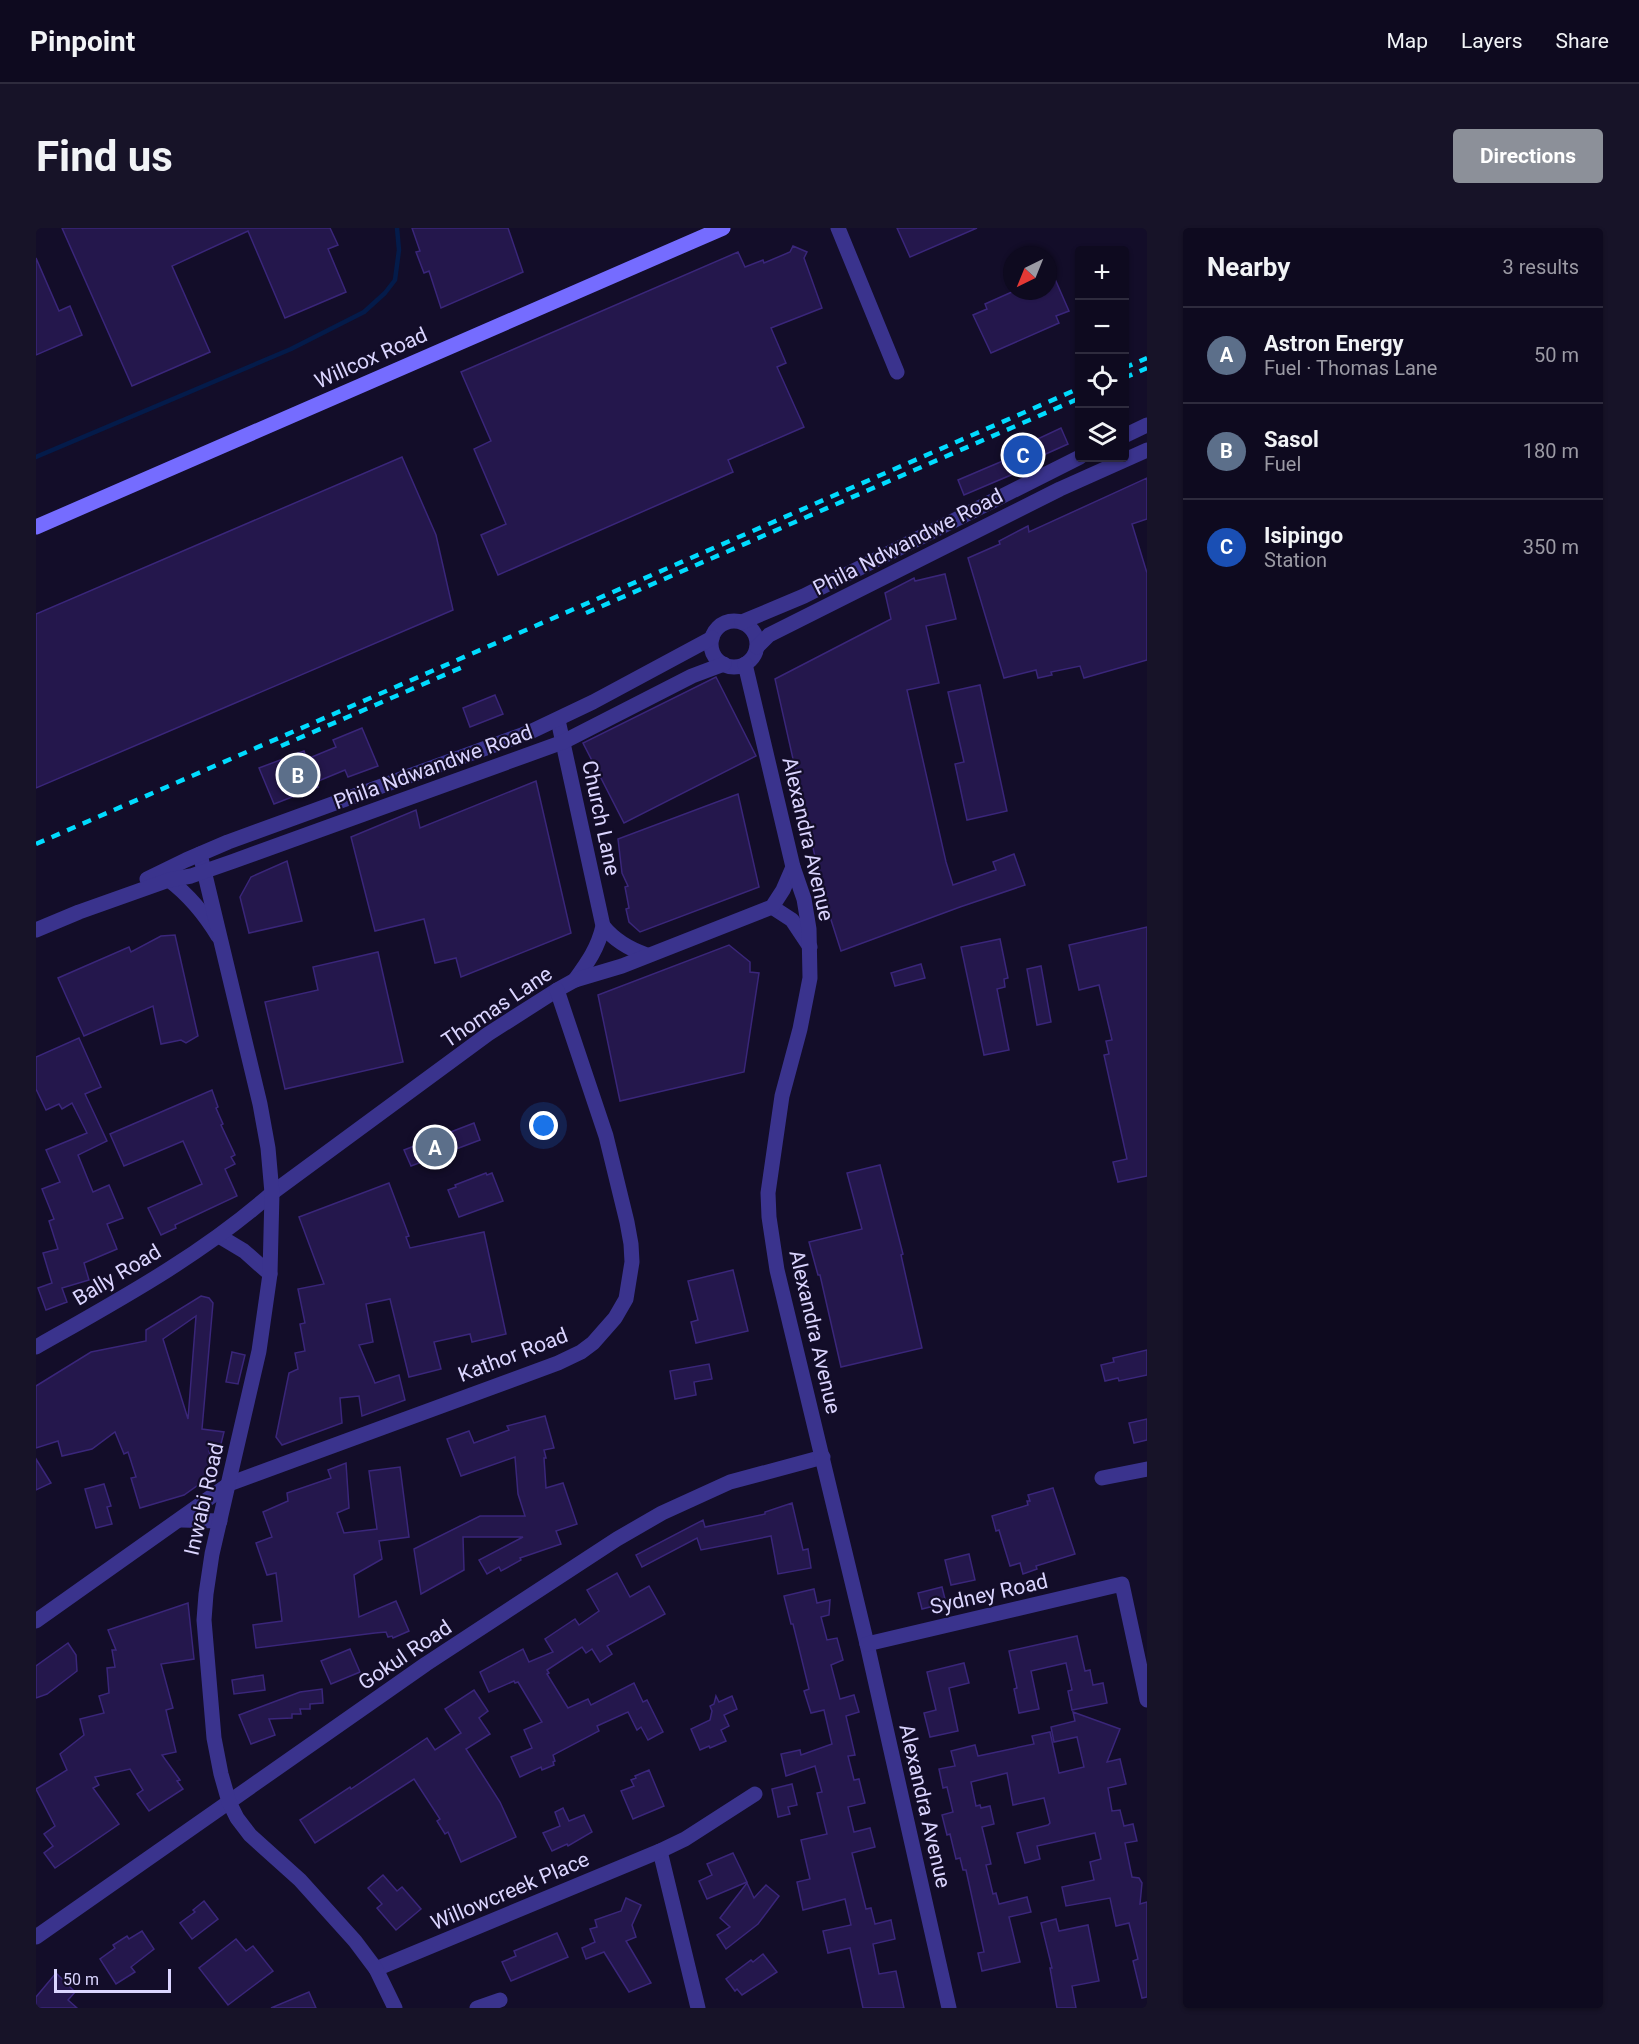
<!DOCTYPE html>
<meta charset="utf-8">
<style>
body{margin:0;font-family:Roboto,sans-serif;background:#171328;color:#f1f3f6}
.controls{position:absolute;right:18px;top:18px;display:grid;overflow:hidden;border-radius:6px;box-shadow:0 2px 4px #0004}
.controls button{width:54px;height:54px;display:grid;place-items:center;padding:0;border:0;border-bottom:2px solid #2e2b3d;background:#0e0a1f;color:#f1f3f6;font:30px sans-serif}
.compass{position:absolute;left:967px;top:18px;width:54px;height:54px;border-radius:50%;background:#0e0a1f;box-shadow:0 2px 4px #0004;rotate:223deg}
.scale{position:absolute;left:18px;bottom:15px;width:117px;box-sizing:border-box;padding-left:6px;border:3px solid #dbd5ff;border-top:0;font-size:16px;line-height:21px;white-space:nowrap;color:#dbd5ff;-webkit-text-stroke:4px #130d29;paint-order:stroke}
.you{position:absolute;left:508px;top:898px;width:21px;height:21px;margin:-15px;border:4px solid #fff;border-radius:50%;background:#1a73e8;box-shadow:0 0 0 9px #1a73e833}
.badge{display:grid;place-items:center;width:39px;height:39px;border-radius:50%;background:#8c9099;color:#fff;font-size:20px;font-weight:700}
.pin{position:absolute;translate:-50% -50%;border:3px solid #fff;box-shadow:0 2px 6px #0006}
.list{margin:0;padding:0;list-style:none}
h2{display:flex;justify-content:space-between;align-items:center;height:78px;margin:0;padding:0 24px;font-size:26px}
h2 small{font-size:20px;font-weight:400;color:#9b9aa4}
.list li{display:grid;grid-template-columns:39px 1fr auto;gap:18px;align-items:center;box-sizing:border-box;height:96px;padding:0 24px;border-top:2px solid #2e2b3d}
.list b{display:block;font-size:22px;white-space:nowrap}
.list p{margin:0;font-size:20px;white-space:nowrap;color:#9b9aa4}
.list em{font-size:20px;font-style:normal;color:#9b9aa4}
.icon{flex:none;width:33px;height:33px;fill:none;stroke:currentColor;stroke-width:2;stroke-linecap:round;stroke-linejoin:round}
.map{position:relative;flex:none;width:1111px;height:1780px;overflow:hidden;border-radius:6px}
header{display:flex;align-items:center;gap:36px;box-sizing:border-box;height:84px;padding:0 30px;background:#0e0a1f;border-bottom:2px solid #2e2b3d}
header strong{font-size:28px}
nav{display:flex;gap:33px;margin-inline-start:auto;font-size:21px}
.intro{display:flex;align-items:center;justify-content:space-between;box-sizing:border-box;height:144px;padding:0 36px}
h1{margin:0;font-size:42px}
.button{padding:15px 27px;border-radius:6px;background:#8c9099;color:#fff;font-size:21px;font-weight:700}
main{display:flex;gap:36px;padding:0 36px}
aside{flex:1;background:#0e0a1f;border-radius:6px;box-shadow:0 2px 4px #0004}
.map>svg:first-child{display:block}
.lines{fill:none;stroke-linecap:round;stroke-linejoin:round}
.stream{stroke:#041b4a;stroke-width:4.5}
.building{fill:#24174c;stroke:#3a267a;stroke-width:1.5;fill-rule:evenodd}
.minor{stroke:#3a338d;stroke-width:15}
.tertiary{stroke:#3a338d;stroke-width:15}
.secondary{stroke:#756cff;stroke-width:15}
.rail{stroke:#01dcff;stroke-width:4.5;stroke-dasharray:9 8;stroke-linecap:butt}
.labels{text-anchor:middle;stroke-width:4.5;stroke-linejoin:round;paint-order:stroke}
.street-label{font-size:21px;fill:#dbd5ff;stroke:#130d29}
</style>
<header>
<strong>Pinpoint</strong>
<nav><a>Map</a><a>Layers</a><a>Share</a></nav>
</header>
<div class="intro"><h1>Find us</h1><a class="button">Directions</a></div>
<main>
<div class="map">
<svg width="1111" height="1780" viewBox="0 0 1111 1780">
<rect width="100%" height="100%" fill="#130d29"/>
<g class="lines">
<path class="stream" d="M0 229 255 121 328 84 349 65 359 52 363 22 361 0"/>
</g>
<g class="building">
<path d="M26 0H294L302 17 292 21 310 64 249 90 212 3 136 38 174 124 96 158Z"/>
<path d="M376 0H472L487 44 405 80 393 43 388 45 380 24 384 23Z"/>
<path d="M861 0H941L874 29Z"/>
<path d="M757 18 771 24 768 30 786 80 735 100 750 135 741 139 768 199 692 232 697 244 462 347 445 307 470 296 438 221 455 213 425 144 702 24 709 39 727 32 728 35 754 24Z"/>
<path d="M0 30 23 83 34 78 46 107 0 127Z"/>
<path d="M1012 35 1033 83 1020 88 1023 95 955 125 937 87 951 81 949 76 978 63H1012Z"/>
<path d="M1025 200 1032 216 983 238 976 223Z"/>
<path d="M366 229 400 307 417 382 0 560V386Z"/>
<path d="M969 232 975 247 928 267 922 252Z"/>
<path d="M1111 250V291L1096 296 1111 345V432L1048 450 1044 438 1015 444 1016 447 1002 450 1000 442 968 450 932 330 964 316 963 313 992 298 993 304Z"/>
<path d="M909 346 920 391 890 398 903 455 871 462 910 634 917 657 960 642 957 634 978 626 989 657 924 679 805 723 789 673 739 451 855 391 849 365 878 350 879 353Z"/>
<path d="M680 449 720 528 588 595 547 515Z"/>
<path d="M944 457 971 583 931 592 919 536 928 534 912 464Z"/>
<path d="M459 467 467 486 434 499 427 480Z"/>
<path d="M326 500 342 538 312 549 309 542 280 554 282 559 238 576 223 540 268 523 271 531 300 519 297 512Z"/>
<path d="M500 553 535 705 425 749 420 730 399 735 388 691 339 703 315 609 380 582 384 600Z"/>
<path d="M702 566 723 659 604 704 593 694 590 681 593 680 589 659 592 658 586 645 582 611Z"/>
<path d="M251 633 266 693 213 705 204 669 215 649Z"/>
<path d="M1111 699V948L1082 954 1077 934 1091 931 1068 827 1073 826 1070 813 1076 812 1063 757 1043 762 1033 717Z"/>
<path d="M139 707 162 808 150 815 145 812 125 816 117 778 48 808 22 750 93 719 95 724 125 708Z"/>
<path d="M964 711 972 750 968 751 969 759 961 761 973 822 948 827 925 719Z"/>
<path d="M693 717 714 734V744L723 745 708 844 584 873 562 767Z"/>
<path d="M342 724 367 834 249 861 229 774 282 762 277 739Z"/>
<path d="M885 736 889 750 859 758 855 745Z"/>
<path d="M1005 738 1015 794 1001 797 991 741Z"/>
<path d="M43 810 65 859 49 866 71 913 42 927 57 964 73 957 87 990 71 996 81 1021 48 1035 53 1052 26 1060 31 1074 10 1082 2 1060 16 1055 7 1025 22 1021 13 993 18 991 6 961 24 954 10 922 51 905 36 875 26 881 23 876 10 882 0 861V829Z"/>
<path d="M176 862 182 879 180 880 187 896 185 897 199 927 195 929 199 936 189 941 201 968 139 997 140 1000 125 1007 112 980 166 956 147 913 88 938 74 906Z"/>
<path d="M438 895 444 912 375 938 368 922Z"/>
<path d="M844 937 867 1026 865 1027 886 1120 805 1139 784 1047H782L773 1014 826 1001 811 945Z"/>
<path d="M450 945 451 947 456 945 467 973 423 989 412 962 420 959 419 957Z"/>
<path d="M353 955 373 1008 370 1009 374 1020 448 1004 470 1106 436 1114 434 1106 398 1114 405 1141 373 1149 354 1071 330 1076 337 1114 323 1117 339 1155 363 1147 369 1172 326 1188 323 1168 304 1170 306 1195 246 1217 240 1209 253 1145 262 1141 259 1125 269 1123 264 1096 269 1095 262 1061 288 1056 263 989Z"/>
<path d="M697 1042 712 1103 660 1115 655 1094 662 1092 652 1053Z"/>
<path d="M165 1068 173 1070 177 1075 166 1201 188 1204 184 1220 173 1223 179 1245 148 1267 104 1280 95 1250 100 1249 92 1224 88 1226 79 1204 56 1221 26 1228 22 1213 0 1220V1158L55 1124 110 1113V1102ZM160 1088 152 1191 127 1111Z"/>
<path d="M1111 1122V1147L1083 1153 1082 1150 1069 1153 1065 1137 1078 1134 1077 1130Z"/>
<path d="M196 1124 209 1127 202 1156 190 1154Z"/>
<path d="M673 1136 676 1151 658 1154 660 1167 639 1171 634 1143Z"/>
<path d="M509 1188 518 1220 508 1222 510 1230H508L510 1260 527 1255 541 1296 520 1303 525 1316 484 1330 485 1332 465 1343 463 1339 451 1346 443 1332 487 1309H427L428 1342 385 1366 378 1321 444 1288H489L482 1266 479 1229 425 1248 411 1211 433 1203 438 1215 473 1202 471 1198Z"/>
<path d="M1111 1191V1212L1098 1215 1093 1195Z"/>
<path d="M0 1231 15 1255 0 1262Z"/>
<path d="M310 1235 313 1280 301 1285 308 1305 341 1301 333 1243 364 1239 373 1309 343 1313 346 1331 318 1347 323 1389 360 1373 373 1403 357 1410 356 1408 352 1409 350 1404 339 1405 220 1420 217 1397 246 1393 240 1345 231 1347 220 1315 236 1309 227 1284 252 1273 251 1265 295 1250 292 1242Z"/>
<path d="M68 1256 75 1278 71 1279 76 1296 60 1300 49 1261Z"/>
<path d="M1017 1260 1039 1326 1000 1338 1001 1341 987 1346 984 1335 974 1338 963 1302 960 1303 956 1288 992 1277 991 1273H994L992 1267Z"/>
<path d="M756 1275 767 1322 772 1321 775 1340 742 1346 735 1308 665 1322 661 1310 606 1339 600 1327 667 1292 669 1299 729 1286V1284Z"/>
<path d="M933 1326 939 1352 915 1357 909 1332Z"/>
<path d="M581 1345 594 1369 613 1358 629 1386 571 1418 576 1426 564 1434 556 1421 550 1425 546 1419 511 1442 513 1445 511 1446 532 1480 552 1471 555 1477 598 1455 607 1474 611 1472 627 1504 612 1512 605 1499 601 1502 592 1484 561 1498 563 1503 517 1527 519 1533 517 1534 518 1537 506 1542 505 1539 484 1549 475 1529 496 1520 488 1502 506 1494 482 1454 479 1455 478 1453 453 1464 444 1444 487 1421 493 1434 517 1424 509 1411 539 1391 543 1397 563 1383 551 1362Z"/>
<path d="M906 1359 910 1375 886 1381 882 1365Z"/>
<path d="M778 1361 781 1375 794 1372 793 1387 785 1389 791 1412 801 1410 807 1432 795 1437 804 1471 818 1467 823 1484 810 1488 819 1527 812 1528 818 1552 823 1551 829 1575 812 1579 818 1604 834 1600 839 1619 816 1625 830 1681 835 1680 839 1696 855 1692 859 1711 837 1716 843 1746 860 1743 868 1780H827L814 1720 792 1725 787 1703 815 1697 809 1671 767 1682 761 1654 774 1651 765 1612 791 1606 781 1565 786 1564 779 1538 750 1548 745 1526 764 1522 765 1527 796 1516 788 1482 775 1485 768 1463 773 1461 757 1396H755L748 1368Z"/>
<path d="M152 1375 158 1431 125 1436 137 1480 130 1482 140 1524 126 1527 144 1552 141 1553 147 1561 113 1583 101 1566 107 1562 94 1541 59 1549 63 1557 57 1560 83 1596 19 1640 8 1625 17 1618 8 1606 19 1598 0 1561 31 1542 24 1526 48 1507 44 1491 68 1485 63 1468 73 1465 71 1440 79 1439 76 1422H80L72 1402Z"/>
<path d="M1041 1408 1049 1443 1054 1442 1057 1457 1067 1455 1071 1475 1036 1482 1032 1463 1036 1462 1030 1435 995 1443 1003 1481 983 1485 978 1461 981 1460 973 1423Z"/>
<path d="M32 1415 40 1427 41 1443 11 1466 0 1470V1438Z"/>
<path d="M314 1421 324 1444 295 1456 285 1433Z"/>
<path d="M928 1435 933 1455 913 1460 922 1503 894 1509 888 1485 900 1482 891 1444Z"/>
<path d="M227 1447 229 1462 198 1466 196 1452Z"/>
<path d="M286 1461 287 1475 274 1476V1481H264L265 1486H256V1490L233 1491 239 1507 215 1516 203 1487 264 1464Z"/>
<path d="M438 1462 452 1483 443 1490 454 1506 430 1521 464 1574 480 1609 425 1634 412 1604 409 1606 401 1593 404 1591 378 1551 279 1615 264 1592 314 1559 315 1561 391 1510 399 1522 425 1505 409 1481Z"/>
<path d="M680 1468 683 1474 696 1468 701 1481 688 1487 693 1498 685 1502 690 1513 674 1520 673 1518 664 1522 655 1501 674 1492 676 1483 674 1478 678 1476Z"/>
<path d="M1037 1484 1084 1501 1071 1534 1084 1531 1090 1556 1072 1560 1076 1583 1084 1582 1088 1598 1097 1596 1101 1613 1089 1615 1096 1649 1103 1650 1106 1655 1104 1676 1111 1674V1769L1106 1770 1097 1733 1102 1731 1093 1695 1080 1698 1074 1670 1030 1678 1026 1659 1058 1652 1054 1634 1065 1631 1059 1605 1001 1618 1004 1631 989 1635 981 1605 1012 1597 1014 1595 1008 1570 977 1577 971 1545 935 1554 940 1578 944 1577 945 1580 954 1578 958 1596 946 1599 955 1636 950 1637 957 1666 960 1665 963 1676 991 1669 995 1684 973 1689 984 1734 946 1743 942 1725 948 1724 930 1642H927L924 1630 920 1631 914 1606 911 1607 906 1587 917 1584 911 1559 907 1560 903 1541 919 1538 915 1523 939 1517 942 1528 998 1516 996 1508 1014 1504 1023 1545 1048 1539 1041 1509 1018 1514 1015 1499 1039 1493Z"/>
<path d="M613 1542 628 1578 597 1591 585 1563 598 1558 595 1552 600 1550 599 1548Z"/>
<path d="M756 1556 761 1577 752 1579 754 1586 742 1589 736 1561Z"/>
<path d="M527 1580 533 1593 548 1587 556 1604 532 1618 531 1616 516 1623 507 1605 524 1598 519 1584Z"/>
<path d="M697 1625 711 1654 671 1671 663 1653 676 1647 671 1636Z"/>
<path d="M347 1647 361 1663 366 1659 385 1681 360 1702 341 1680 346 1676 332 1660Z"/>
<path d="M711 1655 718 1670 730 1657 743 1668 722 1696 690 1721 681 1707 694 1699 684 1690Z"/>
<path d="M590 1670 605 1677 596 1697 600 1709 590 1713 615 1755 593 1764 568 1724 550 1731 546 1720 559 1714 554 1701 561 1699 559 1692 585 1683Z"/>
<path d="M168 1673 182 1691 156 1711 144 1695 159 1684 157 1682Z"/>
<path d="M1020 1691 1023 1703 1052 1697 1063 1753 1036 1758 1040 1780H1021L1014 1740H1016L1005 1695Z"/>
<path d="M106 1703 118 1721 95 1739 99 1744 80 1756 64 1731 79 1720 77 1717 91 1708 93 1711Z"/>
<path d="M521 1705 532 1729 475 1753 466 1734 480 1728 478 1723Z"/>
<path d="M200 1711 210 1723 217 1718 237 1743 192 1777 163 1740Z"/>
<path d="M727 1726 741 1744 706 1767 701 1761 699 1763 690 1751 715 1732 717 1734Z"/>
<path d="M20 1745 39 1764 32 1772 41 1780H0V1769Z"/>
<path d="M273 1764 280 1780H235Z"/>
</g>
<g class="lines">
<g class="minor">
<path d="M802 0 861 144"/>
<path d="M522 492 567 698C562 720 552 734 539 752"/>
<path d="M133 652C154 668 168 685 182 708"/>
<path d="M736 679 756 692 774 719"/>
<path d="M567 698C579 713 593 721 611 727"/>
<path d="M183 1008 208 1023 234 1046"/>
<path d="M0 1119C81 1073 166 1027 236 965L452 806 521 762 539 752 586 738 736 679 747 662 757 639"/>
<path d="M1066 1250 1111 1241"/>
<path d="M145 1292 184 1293"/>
<path d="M0 1393 193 1256 522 1135 545 1124 557 1115 579 1090 590 1071 596 1034 595 1016 591 994 570 908 521 762"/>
<path d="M624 1623 662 1780"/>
<path d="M0 1709 390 1436 581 1311 626 1285 694 1254 787 1229"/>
<path d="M340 1741 624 1623 649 1611 719 1566"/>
<path d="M441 1780 464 1772"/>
</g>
<g class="tertiary">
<path d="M1088 208 1111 197"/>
<circle cx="698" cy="416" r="23"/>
<path d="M706 394 768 368 1044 229"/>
<path d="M721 419 733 407 1024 261 1111 222"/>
<path d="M709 436 757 639 768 671 773 701 774 750 764 801 746 868 732 965 733 989 741 1042 831 1416 913 1780"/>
<path d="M164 626 224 876 232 920 236 965 234 1046 223 1123 176 1326 170 1366 168 1392 178 1510 185 1546 193 1574 201 1590 214 1607 264 1652 319 1713 340 1741 359 1780"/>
<path d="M111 651 150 632 192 614 494 504 557 474 676 410"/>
<path d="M0 702 43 684 133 652 155 648 198 633 527 514 656 448 688 436"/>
<path d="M831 1416 1086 1356 1111 1472"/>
</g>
<path class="secondary" d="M0 299 687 0"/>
<g class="rail">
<path d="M1088 140 1111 130"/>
<path d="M1088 150 1111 140"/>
<path d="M550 385 1044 170"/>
<path d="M245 518 429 438"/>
<path d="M0 616 1044 160"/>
</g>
</g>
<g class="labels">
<g class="street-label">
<text transform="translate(335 130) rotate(-24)" y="7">Willcox Road</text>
<text transform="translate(872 314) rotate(-27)" y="7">Phila Ndwandwe Road</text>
<text transform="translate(397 539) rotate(-20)" y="7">Phila Ndwandwe Road</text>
<text transform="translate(565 590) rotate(78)" y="7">Church Lane</text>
<text transform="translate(772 611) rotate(77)" y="7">Alexandra Avenue</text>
<text transform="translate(461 779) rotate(-34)" y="7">Thomas Lane</text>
<text transform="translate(81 1047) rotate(-31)" y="7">Bally Road</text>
<text transform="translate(779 1104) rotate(77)" y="7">Alexandra Avenue</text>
<text transform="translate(477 1127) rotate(-21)" y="7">Kathor Road</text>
<text transform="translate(168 1271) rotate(-77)" y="7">Inwabi Road</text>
<text transform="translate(953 1366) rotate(-13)" y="7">Sydney Road</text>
<text transform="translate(369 1427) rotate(-34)" y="7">Gokul Road</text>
<text transform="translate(889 1578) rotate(77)" y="7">Alexandra Avenue</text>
<text transform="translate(474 1663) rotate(-23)" y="7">Willowcreek Place</text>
</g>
</g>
</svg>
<div class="controls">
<button>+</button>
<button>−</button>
<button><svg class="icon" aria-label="locate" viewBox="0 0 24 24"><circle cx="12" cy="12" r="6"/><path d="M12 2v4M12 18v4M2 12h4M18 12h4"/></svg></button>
<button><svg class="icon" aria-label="layers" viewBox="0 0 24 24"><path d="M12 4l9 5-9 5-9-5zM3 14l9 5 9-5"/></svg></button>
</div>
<svg class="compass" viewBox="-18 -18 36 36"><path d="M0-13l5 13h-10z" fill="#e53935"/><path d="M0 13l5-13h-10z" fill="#9b9aa4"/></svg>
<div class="scale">50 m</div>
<div class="you"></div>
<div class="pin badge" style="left:399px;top:919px;background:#5c6f8a">A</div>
<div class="pin badge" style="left:262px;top:547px;background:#5c6f8a">B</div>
<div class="pin badge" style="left:987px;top:227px;background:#1a4fb4">C</div>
</div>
<aside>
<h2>Nearby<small>3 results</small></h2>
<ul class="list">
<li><span class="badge" style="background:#5c6f8a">A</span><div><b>Astron Energy</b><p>Fuel · Thomas Lane</p></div><em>50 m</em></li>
<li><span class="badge" style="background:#5c6f8a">B</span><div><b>Sasol</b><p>Fuel</p></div><em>180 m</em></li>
<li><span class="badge" style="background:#1a4fb4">C</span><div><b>Isipingo</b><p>Station</p></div><em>350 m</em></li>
</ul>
</aside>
</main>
